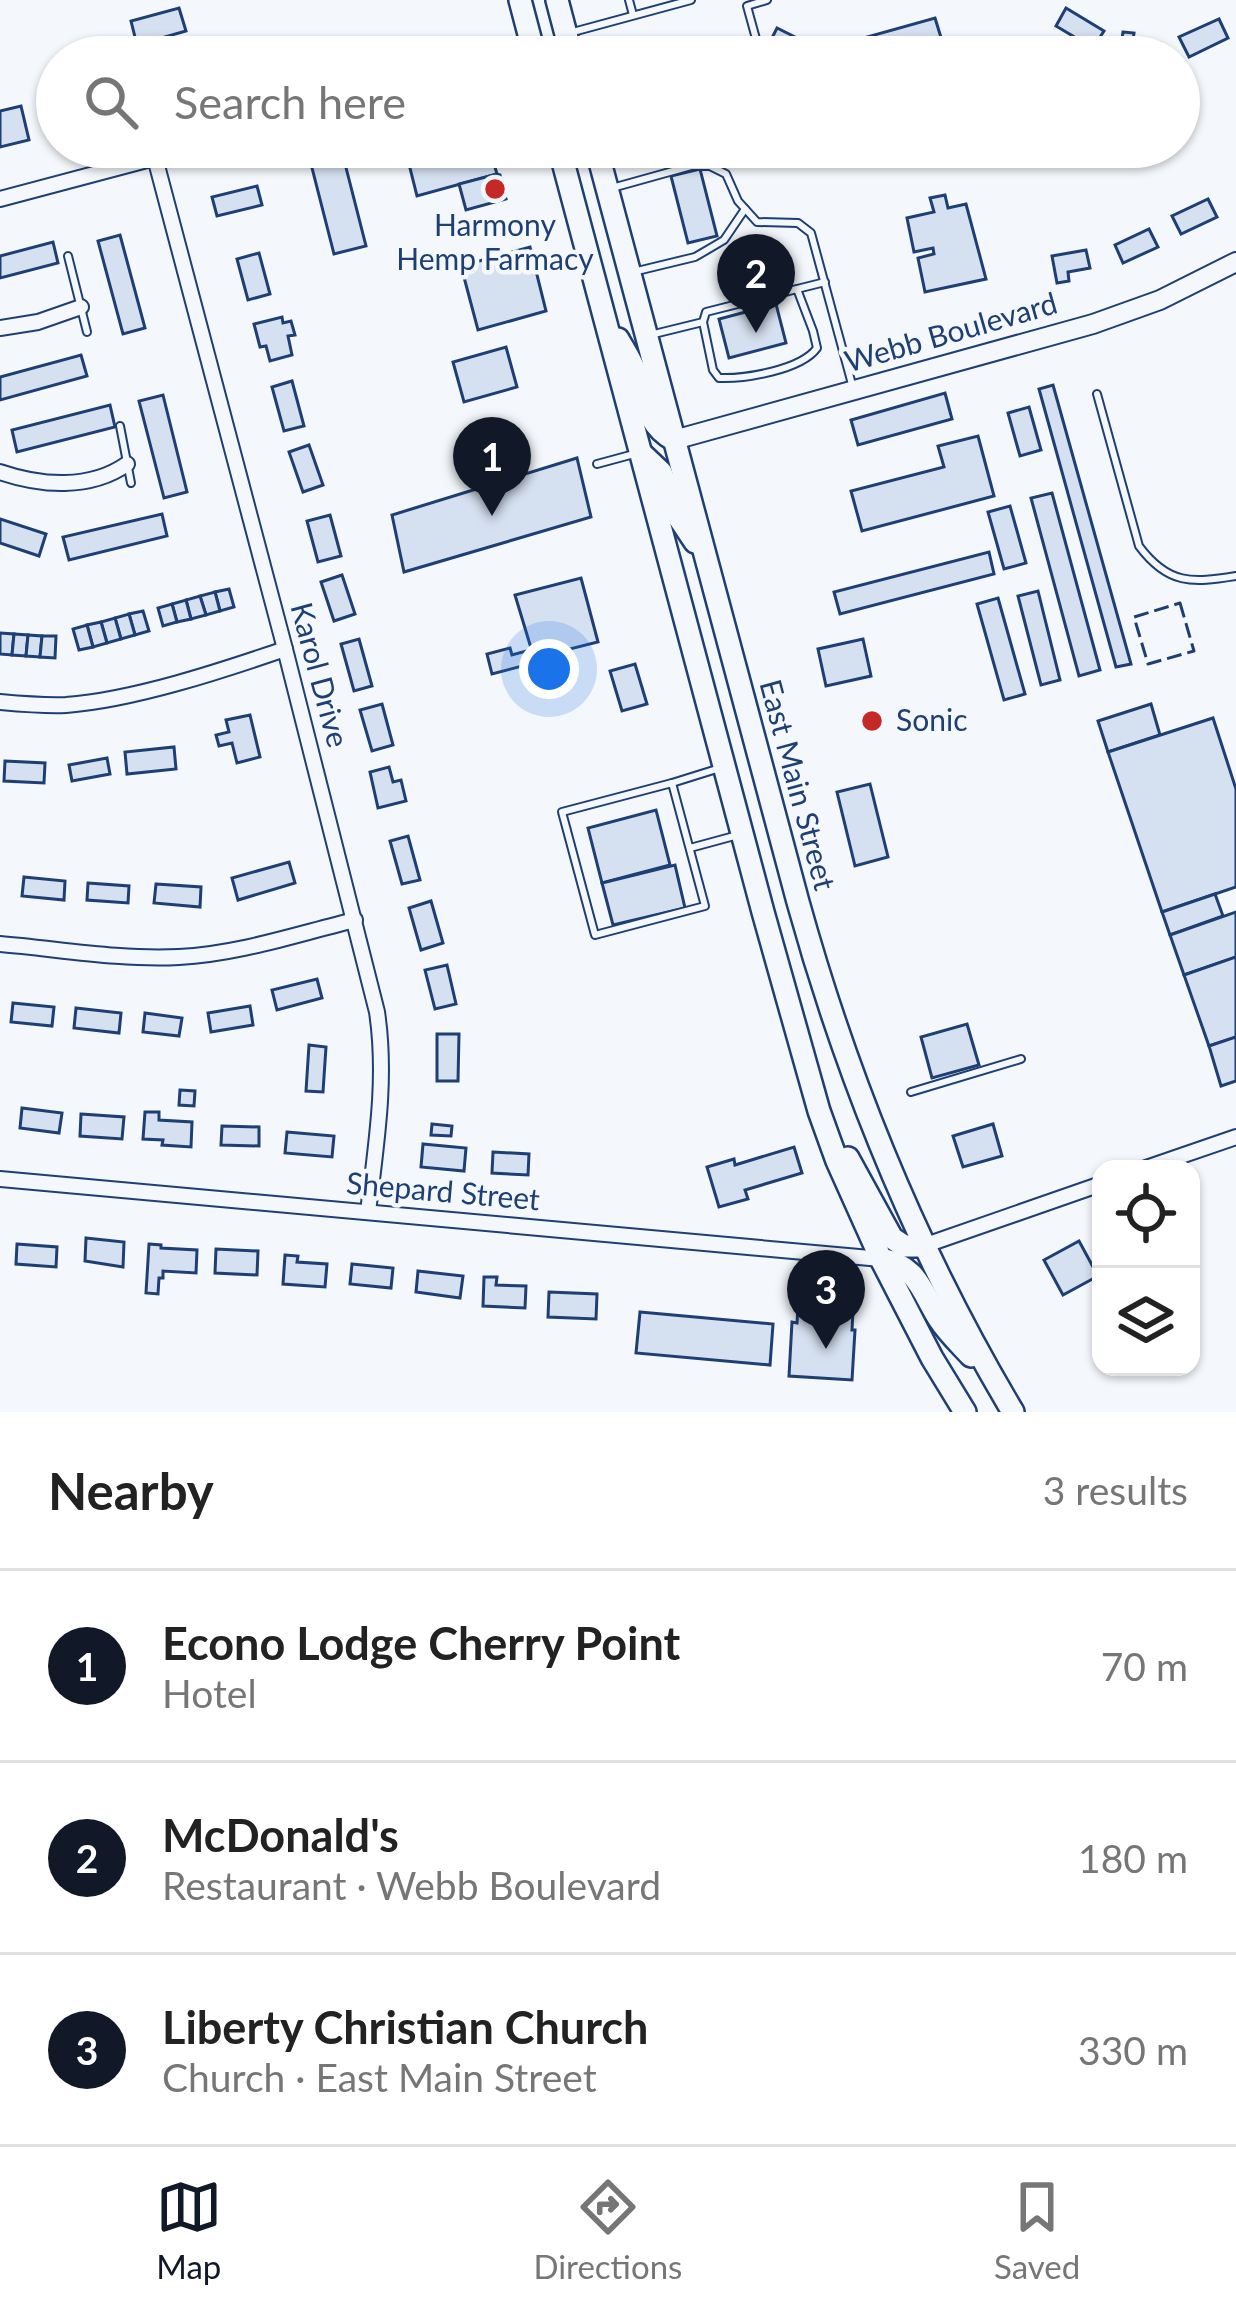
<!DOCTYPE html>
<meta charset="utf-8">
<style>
body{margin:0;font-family:Lato,sans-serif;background:#f6f6f6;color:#222}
.controls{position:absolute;right:36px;bottom:36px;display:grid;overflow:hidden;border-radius:24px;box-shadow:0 3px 9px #0004}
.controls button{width:108px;height:108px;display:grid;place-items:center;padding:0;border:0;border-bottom:3px solid #e0e0e0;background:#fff;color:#222;font:60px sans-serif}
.you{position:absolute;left:549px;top:669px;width:42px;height:42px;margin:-30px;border:9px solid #fff;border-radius:50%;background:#1a73e8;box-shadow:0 0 0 18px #1a73e833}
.badge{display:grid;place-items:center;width:78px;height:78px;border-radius:50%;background:#111827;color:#fff;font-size:39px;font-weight:700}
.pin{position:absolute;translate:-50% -99px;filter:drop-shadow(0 3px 6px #0008)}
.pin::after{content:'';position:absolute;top:63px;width:42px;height:36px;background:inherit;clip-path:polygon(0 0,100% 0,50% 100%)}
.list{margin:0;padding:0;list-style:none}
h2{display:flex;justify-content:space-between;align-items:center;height:156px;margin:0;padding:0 48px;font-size:51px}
h2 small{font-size:39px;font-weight:400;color:#767676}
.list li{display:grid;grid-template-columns:78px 1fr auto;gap:36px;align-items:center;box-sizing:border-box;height:192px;padding:0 48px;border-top:3px solid #e0e0e0}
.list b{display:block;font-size:45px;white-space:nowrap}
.list p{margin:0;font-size:39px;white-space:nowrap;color:#767676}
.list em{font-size:39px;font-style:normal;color:#767676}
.icon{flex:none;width:66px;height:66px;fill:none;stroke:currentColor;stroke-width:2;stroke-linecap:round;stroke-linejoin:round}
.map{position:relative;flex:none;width:1236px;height:1412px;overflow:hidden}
.search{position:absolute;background:#fff;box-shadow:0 3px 9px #0004;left:36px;right:36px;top:36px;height:132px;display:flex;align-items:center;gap:30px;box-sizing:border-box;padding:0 42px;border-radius:66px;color:#767676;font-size:45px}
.sheet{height:732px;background:#fff}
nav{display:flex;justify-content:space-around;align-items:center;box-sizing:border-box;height:168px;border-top:3px solid #e0e0e0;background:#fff;font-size:33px;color:#767676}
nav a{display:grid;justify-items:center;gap:6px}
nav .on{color:#111827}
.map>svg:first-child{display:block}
.building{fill:#d5e0f0;stroke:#1d3f73;stroke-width:3}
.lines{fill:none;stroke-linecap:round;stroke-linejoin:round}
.lane-casing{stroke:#1d3f73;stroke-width:10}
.street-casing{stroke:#1d3f73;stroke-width:18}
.secondary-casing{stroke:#1d3f73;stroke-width:22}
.primary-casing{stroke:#1d3f73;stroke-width:26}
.lane{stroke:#f4f7fb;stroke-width:6}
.street{stroke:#f4f7fb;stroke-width:14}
.secondary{stroke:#f4f7fb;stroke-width:18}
.primary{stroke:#f4f7fb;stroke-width:21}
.fence{stroke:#1d3f73;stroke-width:3;stroke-dasharray:15 6;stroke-linecap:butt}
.poi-dot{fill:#c62828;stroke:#f4f7fb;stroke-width:4.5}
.labels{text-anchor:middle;stroke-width:9;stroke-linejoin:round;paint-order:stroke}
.poi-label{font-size:30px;fill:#1d3f73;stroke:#f4f7fb}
.street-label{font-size:30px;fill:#1d3f73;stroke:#f4f7fb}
</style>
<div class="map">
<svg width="1236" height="1412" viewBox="0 0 1236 1412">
<rect width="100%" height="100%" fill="#f4f7fb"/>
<g class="building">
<path d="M179 8 186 31 137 45 131 21Z"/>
<path d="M1066 8 1104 31 1093 48 1056 26Z"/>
<path d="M935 18 947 57H790L767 48 777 28 821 50Z"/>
<path d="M1219 19 1228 38 1189 57 1179 37Z"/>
<path d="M1123 32 1134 33 1133 40 1159 43 1158 57H1119Z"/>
<path d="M21 106 29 140 0 147V111Z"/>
<path d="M470 147H489L497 174 417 196 409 164Z"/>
<path d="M341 148 366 246 334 254 309 156Z"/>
<path d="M700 169 717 236 688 243 671 176Z"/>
<path d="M497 174 500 175 506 199 466 210 459 184Z"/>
<path d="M257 186 262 205 217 216 212 197Z"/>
<path d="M945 195 948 208 966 204 986 279 925 292 918 258 934 254 933 248 914 252 907 218 934 212 930 198Z"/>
<path d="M1208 199 1217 217 1181 234 1172 216Z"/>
<path d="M1149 229 1158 247 1123 263 1115 245Z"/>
<path d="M120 235 145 328 123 334 98 241Z"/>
<path d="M53 242 58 263 0 278V256Z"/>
<path d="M530 247 546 311 478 330 461 266Z"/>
<path d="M1086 250 1090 268 1068 272 1069 281 1057 283 1052 256Z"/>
<path d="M259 253 270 294 248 300 237 259Z"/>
<path d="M776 304 786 343 729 358 719 319Z"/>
<path d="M282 317 283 323 291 321 295 335 288 336 292 355 270 361 266 346 260 347 254 324Z"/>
<path d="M506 347 517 387 464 402 453 362Z"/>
<path d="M81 355 87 376 0 400V377Z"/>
<path d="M292 381 304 426 284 431 272 387Z"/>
<path d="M1053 385 1131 664 1116 667 1039 389Z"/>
<path d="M945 393 952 419 858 445 851 420Z"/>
<path d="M163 395 187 492 164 498 139 401Z"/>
<path d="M110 405 115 427 17 452 12 430Z"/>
<path d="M1029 407 1041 450 1020 456 1008 413Z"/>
<path d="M978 436 994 496 862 531 851 491 944 467 938 446Z"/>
<path d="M309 445 323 485 303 492 289 452Z"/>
<path d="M577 458 591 517 404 572 392 515Z"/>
<path d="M1052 493 1100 670 1079 676 1031 498Z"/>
<path d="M1010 506 1026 563 1004 569 988 512Z"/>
<path d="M162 514 167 536 69 560 63 537Z"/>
<path d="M330 515 341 556 318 562 307 521Z"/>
<path d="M0 519 46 534 39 556 0 543Z"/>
<path d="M989 552 994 574 840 614 834 592Z"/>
<path d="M342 575 355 614 334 621 321 582Z"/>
<path d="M581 578 598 642 534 658 515 595Z"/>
<path d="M229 589 234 607 220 611 215 592Z"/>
<path d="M1038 591 1060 680 1041 685 1018 596Z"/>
<path d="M215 592 220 611 206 615 200 596Z"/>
<path d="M200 596 206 615 191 619 186 600Z"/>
<path d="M998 598 1025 694 1004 700 977 604Z"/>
<path d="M186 600 191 619 177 622 172 604Z"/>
<path d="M172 604 177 622 163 626 158 608Z"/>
<path d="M143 611 149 631 135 635 129 614Z"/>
<path d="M129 614 135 635 121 639 115 618Z"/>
<path d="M115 618 121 639 107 643 101 622Z"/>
<path d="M101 622 107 643 93 647 87 625Z"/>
<path d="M87 625 93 647 79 650 73 629Z"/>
<path d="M0 633 14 634 12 655 0 654Z"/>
<path d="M14 634 28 635 26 656 12 655Z"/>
<path d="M28 635 42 636 40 657 26 656Z"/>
<path d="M42 636H56L55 658 40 657Z"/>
<path d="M359 639 372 686 354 691 341 644Z"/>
<path d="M863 639 871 676 826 686 818 649Z"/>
<path d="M510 648 512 655 526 651 530 664 492 674 487 654Z"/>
<path d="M635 664 647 704 622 711 610 671Z"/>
<path d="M382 704 393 745 372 751 360 710Z"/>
<path d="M1151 704 1160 735 1108 752 1098 721Z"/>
<path d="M250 715 260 757 237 763 232 743 219 746 216 735 229 732 226 720Z"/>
<path d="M1213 718 1236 789V887L1162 912 1108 752Z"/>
<path d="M174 747 176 769 127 774 125 752Z"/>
<path d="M107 758 110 774 72 781 69 765Z"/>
<path d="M5 761 45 763 44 783 4 781Z"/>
<path d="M389 767 393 782 401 780 406 801 378 808 370 772Z"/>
<path d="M870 784 888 857 855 866 837 792Z"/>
<path d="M656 810 670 865 602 883 588 828Z"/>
<path d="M408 836 420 880 402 884 390 841Z"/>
<path d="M289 862 295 883 238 900 232 878Z"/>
<path d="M675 865 685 908 613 925 602 883Z"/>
<path d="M24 877 65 881 64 900 22 896Z"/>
<path d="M88 883 129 886 128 903 87 900Z"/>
<path d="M156 884 201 887 200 907 154 903Z"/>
<path d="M1215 894 1223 916 1170 935 1162 912Z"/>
<path d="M431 901 443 943 421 950 409 908Z"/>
<path d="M1236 912V957L1184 975 1170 935Z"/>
<path d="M1236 957V1037L1209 1046 1184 975Z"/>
<path d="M447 965 456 1004 435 1009 425 970Z"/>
<path d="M317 979 322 998 277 1010 272 990Z"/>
<path d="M13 1003 54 1007 52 1026 11 1022Z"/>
<path d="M250 1006 253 1025 211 1032 208 1013Z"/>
<path d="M76 1008 121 1013 119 1033 74 1028Z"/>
<path d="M145 1013 182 1018 179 1036 143 1032Z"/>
<path d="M967 1024 979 1065 932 1078 921 1037Z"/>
<path d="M437 1034H459L458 1081H437Z"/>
<path d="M1236 1037V1081L1221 1086 1209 1046Z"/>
<path d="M309 1045 326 1047 323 1092 306 1091Z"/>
<path d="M180 1090 195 1091 194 1106 179 1105Z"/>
<path d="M22 1108 62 1113 59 1133 20 1128Z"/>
<path d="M145 1112H159V1120L192 1122 191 1147 162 1145 163 1140 143 1139Z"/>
<path d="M81 1114 124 1117 122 1139 80 1136Z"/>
<path d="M432 1124 452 1126 451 1136 431 1135Z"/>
<path d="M993 1124 1002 1156 963 1167 953 1136Z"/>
<path d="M222 1126 259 1127V1146L221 1145Z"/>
<path d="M287 1132 334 1136 332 1157 285 1153Z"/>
<path d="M423 1144 466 1148 464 1171 421 1167Z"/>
<path d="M794 1147 802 1173 745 1190 748 1199 719 1207 707 1167 734 1159 735 1165Z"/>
<path d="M493 1152 529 1154 528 1175 492 1173Z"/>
<path d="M86 1238 124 1242 123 1267 85 1261Z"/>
<path d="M1079 1241 1098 1276 1063 1295 1044 1260Z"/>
<path d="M17 1244 57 1247 56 1267 16 1264Z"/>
<path d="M149 1244 161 1245V1248L197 1250 196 1273 163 1271V1278H159L158 1294 146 1293Z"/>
<path d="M216 1249 258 1251 257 1275 215 1273Z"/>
<path d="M285 1255 298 1256 297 1262 327 1264 325 1287 283 1284Z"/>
<path d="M352 1264 393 1268 391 1288 350 1284Z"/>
<path d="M418 1271 463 1276 460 1298 416 1292Z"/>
<path d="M484 1277H497L496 1285 526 1286 525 1308 483 1306Z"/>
<path d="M549 1292 597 1294 596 1319 548 1317Z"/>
<path d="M827 1293 840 1310 853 1311 852 1330H855L852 1380 789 1376 792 1322 797 1323 798 1306 814 1307 815 1303Z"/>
<path d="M640 1312 773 1324 770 1365 636 1353Z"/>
</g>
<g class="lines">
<g class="lane-casing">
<g id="lane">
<path d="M629 0 633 15"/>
<path d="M573 32 691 0"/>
<path d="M761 57 747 6 767 0"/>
<path d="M612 188 691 166H710L726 174 738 201 757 222 798 223 811 233 853 388"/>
<path d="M68 256 87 332"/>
<path d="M633 272 695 257 724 240 745 209"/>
<path d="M797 289 825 282"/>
<path d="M650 335 703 322 706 312 797 289 813 331 817 348C801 370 745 379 719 378L713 370 703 322"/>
<path d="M1097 394 1139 546C1168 585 1192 583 1236 576"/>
<path d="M120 426 131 483"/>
<path d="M597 464 634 454"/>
<path d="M672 783 705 906 595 935 562 812Z"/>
<path d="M672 783 720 768"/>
<path d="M690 848 738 835"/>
<path d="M911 1092 1021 1059"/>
</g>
</g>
<g class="street-casing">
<g id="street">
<path d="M155 158 285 649 377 1012C387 1079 376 1145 368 1212"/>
<path d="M0 199 196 147"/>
<path d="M0 328 38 322 81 307"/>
<path d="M0 472C41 486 90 490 127 464"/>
<path d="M0 702C22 704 44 706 66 705 133 700 221 671 285 649"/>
<path d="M0 944C59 949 120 960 179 957 239 954 297 934 355 920"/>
<path d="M1143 1169 1236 1137"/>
<path d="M0 1179 881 1259"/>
<path d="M923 1246 1101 1184"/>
</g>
</g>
<g class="secondary-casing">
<path id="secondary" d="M674 440 1093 324 1160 300 1236 262"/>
</g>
<g class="primary-casing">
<g id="primary">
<path d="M520 0 535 57"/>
<path d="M557 0 572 57"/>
<path d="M559 147 763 912 819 1111 837 1161 881 1259 932 1358 965 1412"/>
<path d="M596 147 798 902C848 1082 917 1251 1013 1412"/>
<path d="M618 339C624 350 632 361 636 374 646 401 646 424 674 440"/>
<path d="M641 453 661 472 679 518 695 542"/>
<path d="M848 1158 892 1238 904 1246H923"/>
<path d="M881 1259C917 1265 922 1292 939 1319 948 1333 960 1344 971 1356"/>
</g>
</g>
<use href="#lane" class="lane"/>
<use href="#street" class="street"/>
<use href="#secondary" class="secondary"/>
<use href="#primary" class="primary"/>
<path class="fence" d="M1180 603 1194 651 1148 664 1134 617Z"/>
</g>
<g class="poi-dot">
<circle cx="495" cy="189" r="12"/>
<circle cx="872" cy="721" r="12"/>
</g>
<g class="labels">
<g class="poi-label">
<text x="495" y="236">Harmony<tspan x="495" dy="34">Hemp Farmacy</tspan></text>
<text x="896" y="731" text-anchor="start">Sonic</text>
</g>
<g class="street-label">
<text transform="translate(951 333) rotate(-16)" y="10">Webb Boulevard</text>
<text transform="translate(319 675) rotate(75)" y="10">Karol Drive</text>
<text transform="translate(797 785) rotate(75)" y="10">East Main Street</text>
<text transform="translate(443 1192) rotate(5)" y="10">Shepard Street</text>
</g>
</g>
</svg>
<div class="controls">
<button><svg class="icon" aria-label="locate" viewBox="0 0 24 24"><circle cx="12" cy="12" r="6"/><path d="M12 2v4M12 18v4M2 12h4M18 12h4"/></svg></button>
<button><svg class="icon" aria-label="layers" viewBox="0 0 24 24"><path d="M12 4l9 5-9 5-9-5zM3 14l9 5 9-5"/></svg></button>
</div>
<div class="you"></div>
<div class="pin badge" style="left:492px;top:516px">1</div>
<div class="pin badge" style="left:756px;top:333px">2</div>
<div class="pin badge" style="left:826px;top:1349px">3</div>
<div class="search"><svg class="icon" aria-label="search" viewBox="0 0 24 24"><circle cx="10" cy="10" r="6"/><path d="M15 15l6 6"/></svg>Search here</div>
</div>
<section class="sheet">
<h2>Nearby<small>3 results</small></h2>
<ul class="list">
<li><span class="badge">1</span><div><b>Econo Lodge Cherry Point</b><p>Hotel</p></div><em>70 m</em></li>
<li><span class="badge">2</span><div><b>McDonald's</b><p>Restaurant · Webb Boulevard</p></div><em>180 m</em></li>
<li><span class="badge">3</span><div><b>Liberty Christian Church</b><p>Church · East Main Street</p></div><em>330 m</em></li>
</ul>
</section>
<nav>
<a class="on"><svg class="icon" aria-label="map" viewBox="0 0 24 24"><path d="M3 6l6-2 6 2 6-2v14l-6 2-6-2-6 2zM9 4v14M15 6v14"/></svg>Map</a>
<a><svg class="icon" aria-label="directions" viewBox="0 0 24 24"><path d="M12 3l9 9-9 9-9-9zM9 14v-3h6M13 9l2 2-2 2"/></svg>Directions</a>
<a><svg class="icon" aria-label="saved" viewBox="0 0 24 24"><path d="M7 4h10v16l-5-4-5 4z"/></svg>Saved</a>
</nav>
